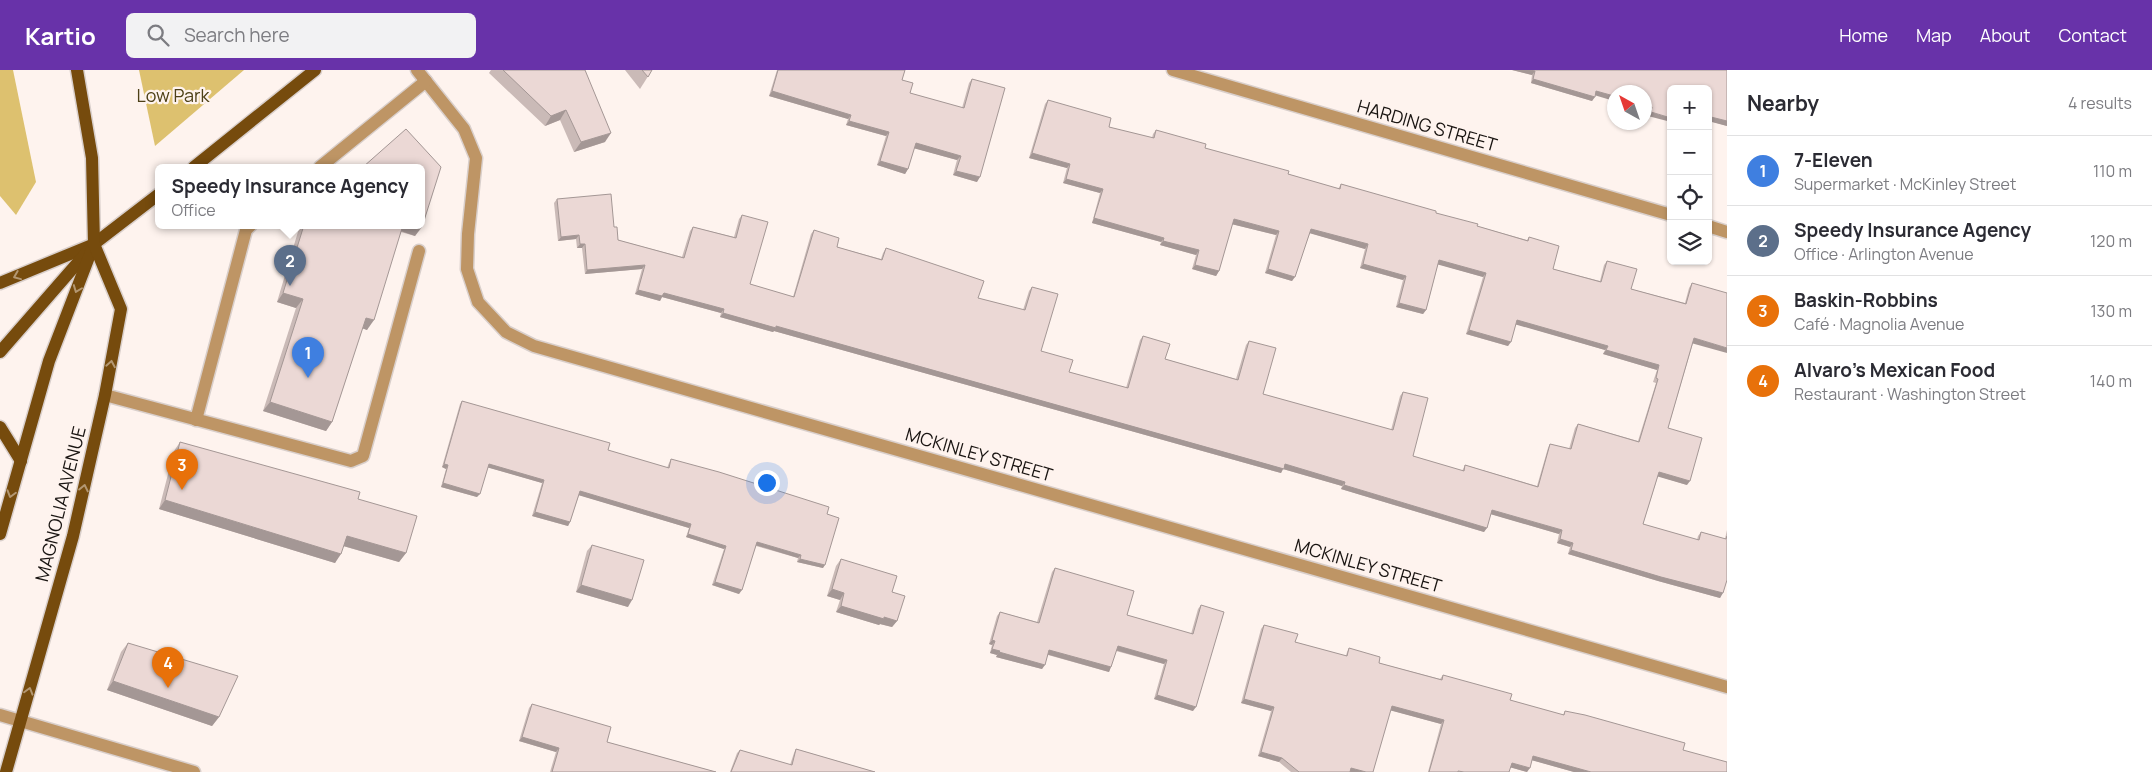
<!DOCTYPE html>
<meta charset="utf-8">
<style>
body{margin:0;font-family:Manrope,sans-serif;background:#f2f2f3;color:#2b2b33}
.controls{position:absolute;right:15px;top:15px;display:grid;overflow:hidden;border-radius:8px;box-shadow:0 1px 4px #0004}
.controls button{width:45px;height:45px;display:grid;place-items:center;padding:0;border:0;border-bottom:1px solid #e1e1e2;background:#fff;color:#2b2b33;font:25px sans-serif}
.compass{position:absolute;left:1607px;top:15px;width:45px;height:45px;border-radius:50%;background:#fff;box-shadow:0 1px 4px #0004;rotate:320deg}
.you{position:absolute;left:766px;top:412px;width:18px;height:18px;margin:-12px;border:4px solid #fff;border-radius:50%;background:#1a73e8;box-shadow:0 0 0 8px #1a73e833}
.badge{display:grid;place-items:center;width:32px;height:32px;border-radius:50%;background:#6832a9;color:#fff;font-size:16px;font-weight:700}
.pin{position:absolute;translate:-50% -41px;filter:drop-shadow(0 1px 2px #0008)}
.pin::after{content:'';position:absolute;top:26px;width:18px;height:15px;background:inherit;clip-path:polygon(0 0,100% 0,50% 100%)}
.popup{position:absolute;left:155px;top:94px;width:270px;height:65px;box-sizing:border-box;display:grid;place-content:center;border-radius:8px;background:#fff;filter:drop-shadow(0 1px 4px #0005);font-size:16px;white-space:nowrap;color:#7c7c81}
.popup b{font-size:19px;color:#2b2b33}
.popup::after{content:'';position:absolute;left:50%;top:100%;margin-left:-10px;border:10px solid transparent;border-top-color:#fff}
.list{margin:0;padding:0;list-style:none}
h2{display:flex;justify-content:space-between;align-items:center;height:65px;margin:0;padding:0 20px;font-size:21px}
h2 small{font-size:16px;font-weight:400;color:#7c7c81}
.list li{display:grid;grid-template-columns:32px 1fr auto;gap:15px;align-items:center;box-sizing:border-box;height:70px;padding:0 20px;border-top:1px solid #e1e1e2}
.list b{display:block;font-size:19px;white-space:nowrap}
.list p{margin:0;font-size:16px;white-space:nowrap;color:#7c7c81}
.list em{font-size:16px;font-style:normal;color:#7c7c81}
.icon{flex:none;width:28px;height:28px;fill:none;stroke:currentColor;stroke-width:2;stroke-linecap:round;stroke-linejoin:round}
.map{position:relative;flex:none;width:1727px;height:702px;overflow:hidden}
header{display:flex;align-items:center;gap:30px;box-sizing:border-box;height:70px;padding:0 25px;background:#6832a9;color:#fff}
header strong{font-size:24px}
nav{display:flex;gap:28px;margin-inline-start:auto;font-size:18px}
.search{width:350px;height:45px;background:#f2f2f3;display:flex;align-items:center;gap:12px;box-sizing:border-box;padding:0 18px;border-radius:8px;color:#7c7c81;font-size:19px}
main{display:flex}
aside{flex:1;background:#fff}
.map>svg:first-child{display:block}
.green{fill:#ddc16f}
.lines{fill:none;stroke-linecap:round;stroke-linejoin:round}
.minor-casing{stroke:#d9cfcb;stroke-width:15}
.major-casing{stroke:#d9cfcb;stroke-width:15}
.minor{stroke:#be9565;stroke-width:12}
.major{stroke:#764b0d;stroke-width:12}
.wall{fill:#cabab7}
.shaded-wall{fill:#a49795}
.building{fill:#ebd8d5;stroke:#a49795}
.oneway{stroke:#b39772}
.labels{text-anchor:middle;stroke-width:4.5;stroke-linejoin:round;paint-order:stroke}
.park-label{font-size:18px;fill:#4d4017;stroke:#fef3ee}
.street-label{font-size:18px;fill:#191411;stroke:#fef3ee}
</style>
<header>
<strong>Kartio</strong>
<div class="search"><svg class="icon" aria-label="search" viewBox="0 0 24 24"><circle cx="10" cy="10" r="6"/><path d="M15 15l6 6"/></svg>Search here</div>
<nav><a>Home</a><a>Map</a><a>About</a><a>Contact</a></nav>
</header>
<main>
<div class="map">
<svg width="1727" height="702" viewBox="0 0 1727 702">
<rect width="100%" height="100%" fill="#fef3ee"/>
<g class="green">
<path d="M0 0H13L36 112 16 145 0 126Z"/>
<path d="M139 0H244L155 76Z"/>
</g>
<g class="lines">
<g class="minor-casing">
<g id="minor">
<path d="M417 0 464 59 476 88 468 164 467 199 478 232 506 262 534 276 1727 617"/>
<path d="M1173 0 1671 145"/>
<path d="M320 97 426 11"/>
<path d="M1708 156 1727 162"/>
<path d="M105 325 351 391 363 386 419 181"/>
<path d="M196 350 246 160 251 155"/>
<path d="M0 645 194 702"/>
</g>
</g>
<g class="major-casing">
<g id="major">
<path d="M194 97 315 0"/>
<path d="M0 213 92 175"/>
<path d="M0 282 94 174 159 124"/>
<path d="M0 357 21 391"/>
<path d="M0 464 49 291 94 174"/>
<path d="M6 702 73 466 105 325 121 239 94 174 92 88 77 0"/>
</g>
</g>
<use href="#minor" class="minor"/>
<use href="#major" class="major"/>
</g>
<g class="wall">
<path d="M491 0H585L605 72 574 82 560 50 545 56 489 3Z"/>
<path d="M625 0H652L640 19Z"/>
<path d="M777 0H905L902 10 910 23 962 38 969 13 972 9 977 112 953 105 957 90 914 78 908 99 905 104 877 95 886 66 846 55 848 49 769 26Z"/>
<path d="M1512 0H1727V56L1710 51 1708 55V19L1648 46 1649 41 1644 40V22L1595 25 1592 31 1531 13 1532 5Z"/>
<path d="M1048 30 1109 57 1152 68 1153 64 1156 60 1205 78 1288 104 1338 119 1341 114 1436 143 1477 156 1527 170 1529 167 1553 199 1600 211 1604 195 1607 191 1631 219 1685 233 1689 218 1692 213 1693 273 1668 358 1687 415 1658 406 1643 454 1697 470 1698 466 1701 462 1725 469 1727 460V510L1720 528 1658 511 1568 484 1570 477 1557 473 1559 464 1491 444 1484 462 1341 419 1342 416 1283 399 1281 403 774 261 773 262 720 247 721 243 662 227 660 231 635 224 642 199 585 204 582 178H577L576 169 558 171 554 133 557 129 614 157 618 170 682 187 690 161 693 157 734 167 739 149 742 145 750 214 793 227 811 164 814 160 837 177 881 189 883 183 886 178 978 228 1023 240 1029 221 1032 217 1041 281 1069 302 1126 318 1140 270 1143 266 1165 289 1236 309 1246 275 1249 271 1263 324 1391 360 1400 326 1403 322 1413 386 1462 401 1465 395 1537 416 1548 378 1550 374 1569 379 1575 358 1578 354 1638 371 1656 313 1653 312 1657 300 1603 284 1605 280 1516 254 1508 276 1466 264 1483 207 1438 194 1426 240 1423 244 1396 237 1403 210 1360 198 1365 179 1310 163 1292 211 1265 203 1276 165 1232 154 1219 201 1216 206 1192 199 1196 185 1160 175 1161 172 1092 153 1100 123 1063 113 1067 98 1029 88 1045 34Z"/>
<path d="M300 155H421L415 166 401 162 367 260 362 258 332 352 326 361 263 341 296 238 277 232Z"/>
<path d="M462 331 608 380 667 398 669 393 671 389 827 444 823 498 797 492 798 488 756 476 739 524 712 515 724 479 686 467 689 458 579 425 570 452 568 456 532 446 542 413 487 397 477 427 441 417 446 399 442 397 460 334Z"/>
<path d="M180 372 358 429 406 483 399 492 343 476 335 493 159 439 174 381Z"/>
<path d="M592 475 628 537 576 522 587 481Z"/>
<path d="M841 489 892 522 897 551 892 557 880 554 879 555 836 542 840 530 827 526 836 496Z"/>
<path d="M1055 498 1127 545 1191 564 1198 539 1201 535 1193 641 1154 629 1164 594 1116 581 1109 602 1048 585 1042 599 996 587 997 585 990 583 992 575 989 574 997 546 1000 542 1037 552 1052 502Z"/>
<path d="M1264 555 1295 572 1346 586 1347 582 1349 578 1379 593 1440 609 1443 605 1510 630 1563 645 1565 641 1683 680 1727 702H1574L1532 690 1527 702 1510 697 1509 702H1428L1441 654 1390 640 1373 702H1291L1279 692 1258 686 1271 641 1241 633 1261 559Z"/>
<path d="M128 573 219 647 212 656 107 620 121 582Z"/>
<path d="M532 634 607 672 716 702H550L556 682 519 671 529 638Z"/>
<path d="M796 679 875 702H730L737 683 740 680 790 695 794 683Z"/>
</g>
<g class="shaded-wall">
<path d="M1512 0H1530L1535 1 1532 5Z"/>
<path d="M1533 9 1595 27 1592 31 1531 13Z"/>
<path d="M772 21 851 45 848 49 769 26Z"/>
<path d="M1596 21 1614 26V31L1594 25Z"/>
<path d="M1644 35 1652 37 1649 41 1644 40Z"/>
<path d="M566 40 560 50 545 56 551 46Z"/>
<path d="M1651 42 1671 48V52L1648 46Z"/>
<path d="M1711 47 1727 51V56L1708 51Z"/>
<path d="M849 51 889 62 886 66 846 55Z"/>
<path d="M611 63 605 72 574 82 581 72Z"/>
<path d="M916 73 961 86 957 90 913 78Z"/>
<path d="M1032 83 1070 94 1067 98 1029 88Z"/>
<path d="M880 91 908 99 905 104 877 95Z"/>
<path d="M956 101 980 107 977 112 953 105Z"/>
<path d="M1066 109 1103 119 1100 123 1063 113Z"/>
<path d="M1094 148 1164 168 1161 172 1092 153Z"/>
<path d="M1234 149 1279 161 1276 165 1231 154Z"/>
<path d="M402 155H416L422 157 415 166 398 160Z"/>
<path d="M1311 159 1368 174 1365 179 1309 163Z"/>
<path d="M579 165 576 169 558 171 561 167Z"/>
<path d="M1163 171 1199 180 1196 185 1160 175Z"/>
<path d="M580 174H585L582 178H577Z"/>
<path d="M1439 190 1486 203 1483 207 1436 194Z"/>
<path d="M1363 194 1406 206 1403 210 1360 198Z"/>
<path d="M645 195 642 199 585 204 587 200Z"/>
<path d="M1195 195 1219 201 1216 206 1192 199Z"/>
<path d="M1268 199 1295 207 1292 211 1265 203Z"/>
<path d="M638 220 664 223 724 239 721 243 662 227 660 231 635 224Z"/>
<path d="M283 223 303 229 296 238 277 232Z"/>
<path d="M1399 233 1426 240 1423 244 1396 237Z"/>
<path d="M723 243 776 256 1285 394 1345 412 1342 416 1283 399 1281 403 774 261 773 262 720 247Z"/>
<path d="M366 248 374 250 367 260 359 257Z"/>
<path d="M1517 250 1608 276 1605 280 1514 254Z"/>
<path d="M1469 260 1511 272 1508 276 1466 264Z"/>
<path d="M1694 268 1727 278V283L1691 273Z"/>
<path d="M1606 280 1659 295 1657 300 1603 284Z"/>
<path d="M270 332 332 352 326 361 263 341Z"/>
<path d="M444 394 448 395 446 399 442 397Z"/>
<path d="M489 394 544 410 542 413 486 397Z"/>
<path d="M1659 402 1690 411 1687 415 1656 406Z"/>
<path d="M443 413 480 424 477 427 441 417Z"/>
<path d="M1344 415 1487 458 1484 462 1341 419Z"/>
<path d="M580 421 691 454 689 458 578 425Z"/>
<path d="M165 430 341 484 335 493 159 439Z"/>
<path d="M1492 440 1562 460 1559 464 1490 444Z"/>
<path d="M535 442 570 452 568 456 532 446Z"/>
<path d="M688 464 726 476 724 479 686 467Z"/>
<path d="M347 466 406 483 399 492 340 475Z"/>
<path d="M1560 469 1573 473 1570 477 1557 473Z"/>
<path d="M757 472 801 485 798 488 755 475Z"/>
<path d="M1571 480 1723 523 1720 528 1658 511 1568 484Z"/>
<path d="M800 489 825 495 823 498 797 492Z"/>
<path d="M715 512 742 520 739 524 712 515Z"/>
<path d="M581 515 632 530 628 537 576 522Z"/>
<path d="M832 519 844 523 840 530 827 526Z"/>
<path d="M841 536 884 547 897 551 892 557 880 554 879 555 836 542Z"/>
<path d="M992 570 995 571 992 575 989 574Z"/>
<path d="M1118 576 1167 590 1164 594 1115 580Z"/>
<path d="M992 579 1000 581 997 585 990 583Z"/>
<path d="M1049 580 1111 597 1109 602 1046 584Z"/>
<path d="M999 582 1045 595 1042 599 996 587Z"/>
<path d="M113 611 219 647 212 656 107 620Z"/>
<path d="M1157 625 1196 637 1193 641 1154 629Z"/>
<path d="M1244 629 1274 637 1271 641 1241 633Z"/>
<path d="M1392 636 1444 650 1441 654 1389 640Z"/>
<path d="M522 667 559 678 556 682 519 671Z"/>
<path d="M1261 682 1282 688 1279 692 1258 686Z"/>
<path d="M1533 686 1591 702H1574L1531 690Z"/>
<path d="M1512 693 1530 698 1527 702 1509 697Z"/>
<path d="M1351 698 1366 702H1349Z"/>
</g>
<g class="building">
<path d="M503 0H585L611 63 581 72 566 40 551 46Z"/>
<path d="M642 0H652L648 7Z"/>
<path d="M778 0H905L902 10 913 13 910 23 964 38 972 9 1005 18 980 107 956 101 961 86 916 73 908 99 880 91 889 62 849 51 851 45 772 21Z"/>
<path d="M1530 0H1727V51L1711 47 1708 54V19H1671V48L1651 42 1652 37 1644 35V22H1614V26L1596 21 1595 27 1533 9 1535 1Z"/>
<path d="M1048 30 1111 48 1109 57 1154 68 1156 60 1206 74 1205 78 1289 101 1288 104 1340 119 1341 114 1436 141V143L1478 154 1477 156 1528 171 1529 167 1559 176 1553 199 1601 212 1607 191 1637 199 1631 219 1686 234 1692 213 1727 223V278L1694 268 1668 358 1702 368 1690 411 1659 402 1643 454 1699 470 1701 462 1726 469 1727 466V510L1723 523 1661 507 1571 480 1573 473 1560 469 1562 460 1492 440 1487 458 1344 415 1345 412 1285 394 1284 399 776 256V258L723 243 724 239 664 223 662 226 638 220 645 195 587 200 585 174H580L579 165 561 167 557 129 611 124 614 157H617L618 170 684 188 693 157 736 168 742 145 768 152 750 214 794 227 814 160 839 168 837 177 882 190 886 178 984 211 978 228 1025 240 1032 217 1058 224 1041 281 1073 290 1069 302 1128 318 1143 266 1170 274 1165 289 1238 310 1249 271 1276 278 1263 324 1393 360 1403 322 1428 328 1413 386 1464 401 1465 395 1538 417 1550 374 1571 379 1578 354 1639 372 1658 309 1656 308 1659 295 1606 280 1608 276 1517 250 1511 272 1469 260 1486 203 1439 190 1426 240 1399 233 1406 206 1363 194 1368 174 1311 159 1295 207 1268 199 1279 161 1234 149 1219 201 1195 195 1199 180 1163 171 1164 168 1094 148 1103 119 1066 109 1070 94 1032 83Z"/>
<path d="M406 59 441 97 422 157 416 155H421V97H363Z"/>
<path d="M304 155H403L374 250 366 248 332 352 270 332 303 229 283 223Z"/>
<path d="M462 331 610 373 608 380 669 398 671 389 719 402 829 437 827 444 839 448 825 495 800 489 801 485 757 472 742 520 715 512 726 476 688 464 691 454 580 421 570 452 535 442 544 410 489 394 480 424 443 413 448 395 444 394Z"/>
<path d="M180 372 360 422 358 429 417 446 406 483 347 466 341 484 165 430Z"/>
<path d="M592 475 644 490 632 530 581 515Z"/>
<path d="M841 489 897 506 892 522 905 526 897 551 884 547V549L841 536 844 523 832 519Z"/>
<path d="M1055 498 1134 521 1127 545 1193 564 1201 535 1224 542 1196 637 1157 625 1167 590 1118 576 1111 597 1049 580 1045 595 999 582 1000 581 992 579 995 571 992 570 1000 542 1039 553Z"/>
<path d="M1264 555 1298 564 1295 572 1347 586 1349 578 1380 587 1379 593 1442 610 1443 605 1512 624 1510 630 1564 645 1565 641 1585 645 1685 673 1683 680 1727 692V702H1591L1533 686 1530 698 1512 693 1509 702H1464L1458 701V702H1429L1444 650 1392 636 1373 702H1366L1351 698 1350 702H1299L1282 688 1261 682 1274 637 1244 629Z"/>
<path d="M128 573 238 606 219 647 113 611Z"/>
<path d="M532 634 611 657 607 672 716 702H552L559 678 522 667Z"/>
<path d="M796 679 875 702H731L740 680 792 695Z"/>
</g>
<defs><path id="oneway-chevron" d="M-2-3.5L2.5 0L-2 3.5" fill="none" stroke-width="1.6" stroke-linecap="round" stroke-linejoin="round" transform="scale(1.25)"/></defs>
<g class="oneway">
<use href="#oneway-chevron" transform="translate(17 206) rotate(158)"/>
<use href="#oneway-chevron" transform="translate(77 219) rotate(111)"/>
<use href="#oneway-chevron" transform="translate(111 294) rotate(-80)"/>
<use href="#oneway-chevron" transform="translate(84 418) rotate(-78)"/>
<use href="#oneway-chevron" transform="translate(11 424) rotate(106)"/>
<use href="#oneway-chevron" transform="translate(29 621) rotate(-74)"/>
</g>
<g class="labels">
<g class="park-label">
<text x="173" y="32">Low Park</text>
</g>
<g class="street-label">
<text transform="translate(1427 56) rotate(16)" y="6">HARDING STREET</text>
<text transform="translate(979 385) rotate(16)" y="6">MCKINLEY STREET</text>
<text transform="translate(61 434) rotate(-76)" y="6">MAGNOLIA AVENUE</text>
<text transform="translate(1368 496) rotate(16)" y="6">MCKINLEY STREET</text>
</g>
</g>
</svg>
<div class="controls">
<button>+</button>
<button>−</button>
<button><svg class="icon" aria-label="locate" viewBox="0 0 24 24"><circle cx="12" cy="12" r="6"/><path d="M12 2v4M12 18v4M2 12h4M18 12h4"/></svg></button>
<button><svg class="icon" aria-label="layers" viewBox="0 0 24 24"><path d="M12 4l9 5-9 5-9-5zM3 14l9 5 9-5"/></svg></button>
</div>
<svg class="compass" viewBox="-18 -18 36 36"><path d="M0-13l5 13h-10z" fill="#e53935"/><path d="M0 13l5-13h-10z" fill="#7c7c81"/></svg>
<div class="you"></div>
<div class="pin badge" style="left:308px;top:308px;background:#3f7fe0">1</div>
<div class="pin badge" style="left:290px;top:216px;background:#5c6f8a">2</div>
<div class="popup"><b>Speedy Insurance Agency</b>Office</div>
<div class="pin badge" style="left:182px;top:420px;background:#e8710a">3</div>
<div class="pin badge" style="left:168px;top:618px;background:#e8710a">4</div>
</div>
<aside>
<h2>Nearby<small>4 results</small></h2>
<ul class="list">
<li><span class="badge" style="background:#3f7fe0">1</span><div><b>7-Eleven</b><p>Supermarket · McKinley Street</p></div><em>110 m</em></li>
<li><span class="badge" style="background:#5c6f8a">2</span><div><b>Speedy Insurance Agency</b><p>Office · Arlington Avenue</p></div><em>120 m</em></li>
<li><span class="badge" style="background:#e8710a">3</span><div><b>Baskin-Robbins</b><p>Café · Magnolia Avenue</p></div><em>130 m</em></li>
<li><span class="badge" style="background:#e8710a">4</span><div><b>Alvaro's Mexican Food</b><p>Restaurant · Washington Street</p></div><em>140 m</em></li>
</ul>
</aside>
</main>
